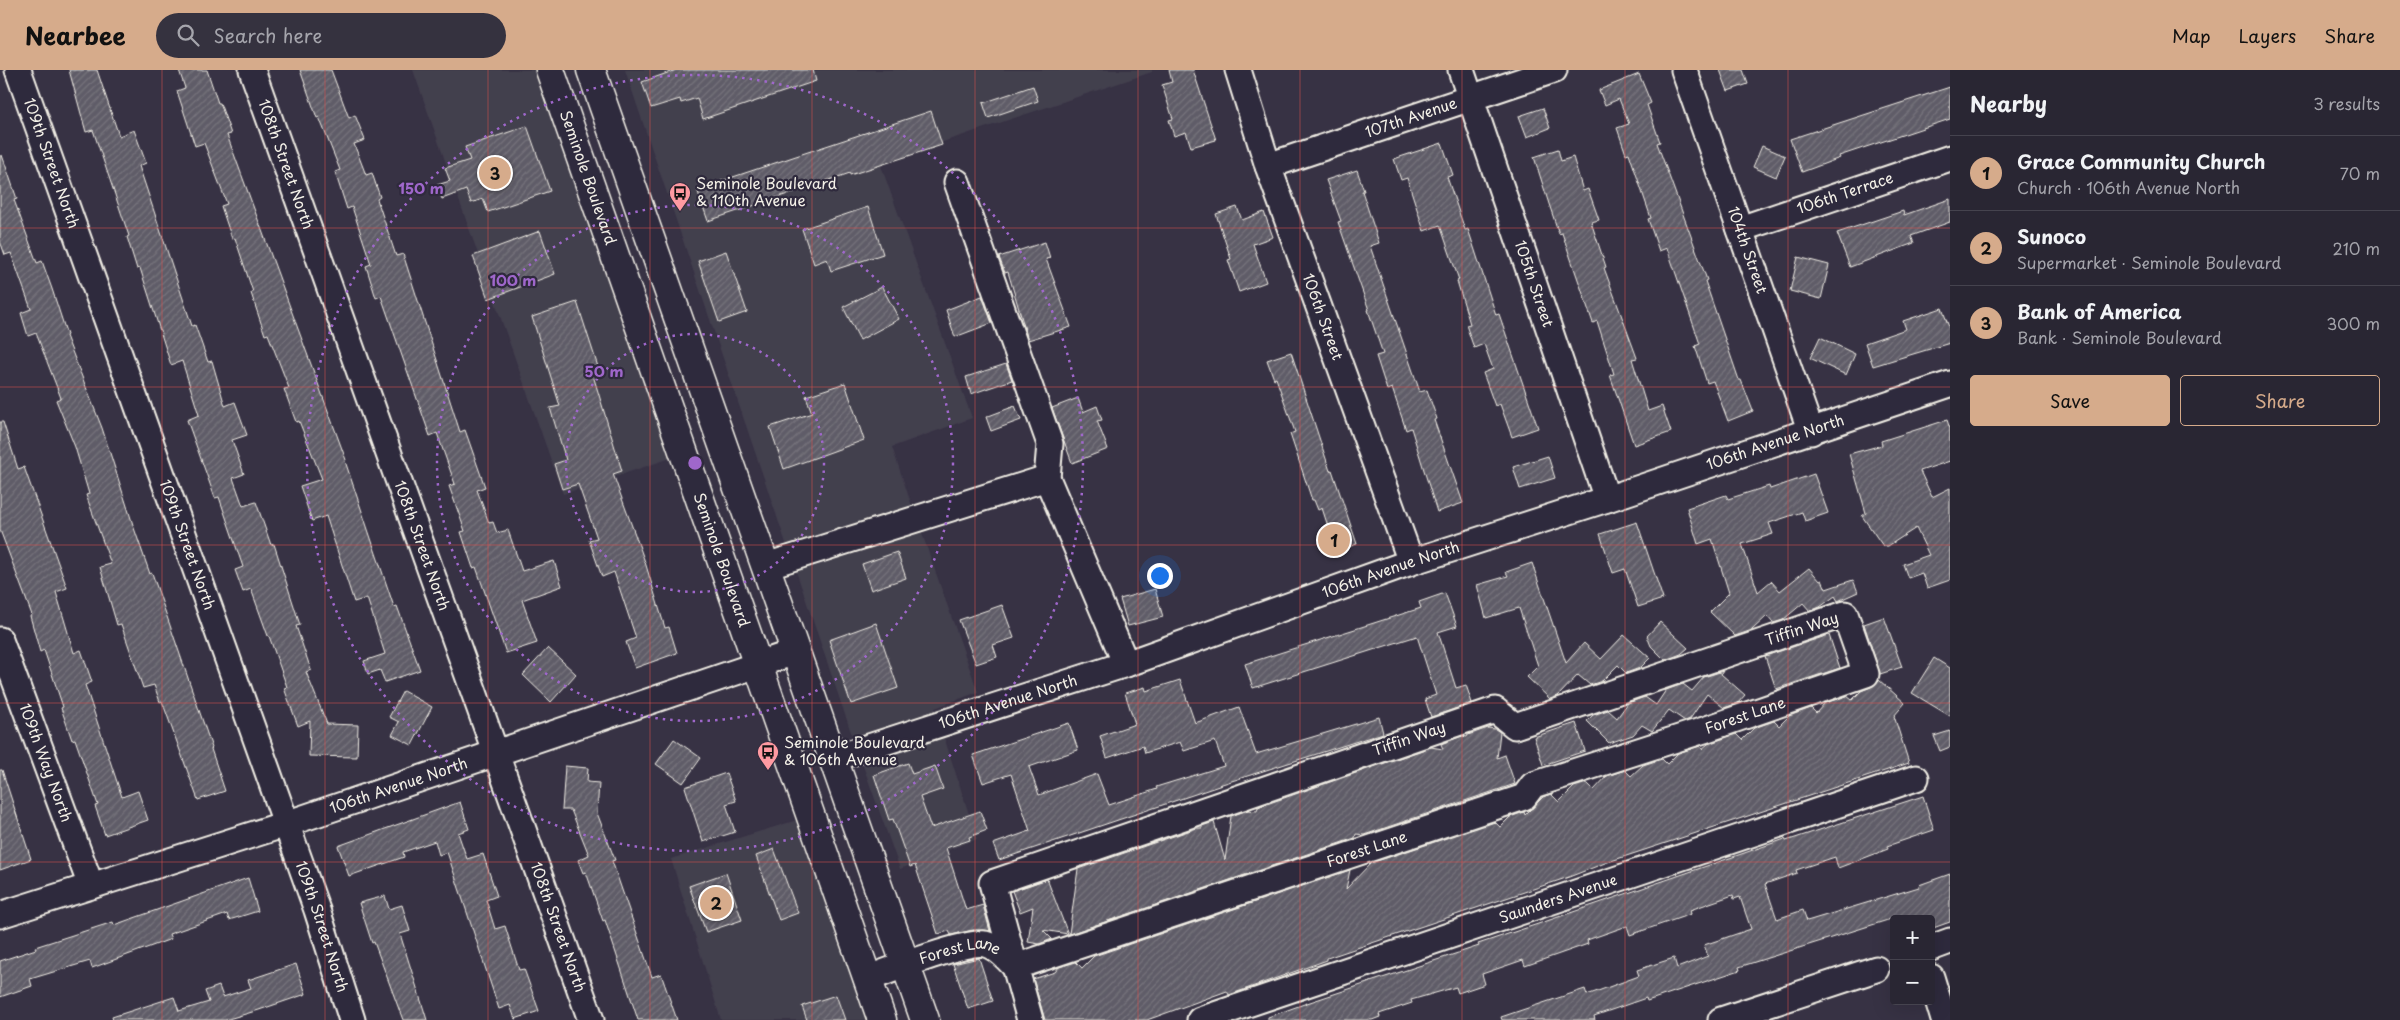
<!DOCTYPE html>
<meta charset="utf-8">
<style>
body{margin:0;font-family:"Playpen Sans",sans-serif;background:#35323f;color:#f1f3f6}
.controls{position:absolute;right:15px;bottom:15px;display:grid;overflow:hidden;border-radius:5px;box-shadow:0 5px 20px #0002}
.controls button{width:45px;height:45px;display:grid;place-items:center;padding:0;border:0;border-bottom:1px solid #45434e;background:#292633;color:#f1f3f6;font:25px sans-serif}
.you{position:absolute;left:1159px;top:505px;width:18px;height:18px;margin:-12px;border:4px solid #fff;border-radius:50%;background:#1a73e8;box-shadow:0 0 0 8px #1a73e833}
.badge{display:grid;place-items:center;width:32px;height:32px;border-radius:50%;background:#d6ab8b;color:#111;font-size:16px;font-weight:700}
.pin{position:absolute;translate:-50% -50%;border:2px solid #fff;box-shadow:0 1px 5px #0006}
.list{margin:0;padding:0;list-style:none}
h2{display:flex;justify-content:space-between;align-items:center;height:65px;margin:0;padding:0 20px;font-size:21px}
h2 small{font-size:16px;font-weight:400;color:#a5a5ac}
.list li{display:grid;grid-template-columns:32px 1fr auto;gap:15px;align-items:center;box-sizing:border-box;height:75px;padding:0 20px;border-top:1px solid #45434e}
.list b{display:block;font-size:19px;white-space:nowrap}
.list p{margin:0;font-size:16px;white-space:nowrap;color:#a5a5ac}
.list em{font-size:16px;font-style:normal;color:#a5a5ac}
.actions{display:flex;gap:10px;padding:15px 20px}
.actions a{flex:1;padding:11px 0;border:1px solid #d6ab8b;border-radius:5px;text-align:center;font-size:18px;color:#d6ab8b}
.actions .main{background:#d6ab8b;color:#111}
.icon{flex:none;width:28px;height:28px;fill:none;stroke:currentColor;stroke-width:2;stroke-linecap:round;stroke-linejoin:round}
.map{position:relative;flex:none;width:1950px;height:950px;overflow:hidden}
header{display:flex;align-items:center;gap:30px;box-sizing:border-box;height:70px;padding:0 25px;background:#d6ab8b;color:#111}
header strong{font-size:24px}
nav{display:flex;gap:28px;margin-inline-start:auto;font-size:18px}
.search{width:350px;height:45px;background:#35323f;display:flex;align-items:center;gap:12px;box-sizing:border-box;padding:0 18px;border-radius:28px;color:#a5a5ac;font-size:19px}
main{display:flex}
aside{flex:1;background:#292633}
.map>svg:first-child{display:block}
.built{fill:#433f4e}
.building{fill:url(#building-hatch);stroke:#f4f1e8}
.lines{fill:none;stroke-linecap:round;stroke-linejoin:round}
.minor-casing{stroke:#f4f1e8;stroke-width:29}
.major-casing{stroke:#f4f1e8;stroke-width:31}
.minor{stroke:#2f2a3d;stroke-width:25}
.major{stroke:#2f2a3d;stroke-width:28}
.grid{fill:none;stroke:#dc504e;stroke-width:1;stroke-opacity:0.55}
.ring{fill:none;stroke:#9f67cb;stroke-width:2.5;stroke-dasharray:2.5 5}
.labels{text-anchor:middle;stroke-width:4.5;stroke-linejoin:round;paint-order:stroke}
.street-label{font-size:15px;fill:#f4f1e8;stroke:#2f2a3d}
.poi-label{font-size:15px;fill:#f4f1e8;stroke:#2f2a3d;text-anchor:start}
.centre{fill:#9f67cb;stroke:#2f2a3d;stroke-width:2.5}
.ring-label{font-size:15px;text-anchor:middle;font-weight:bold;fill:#9f67cb;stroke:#2f2a3d;stroke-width:4.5;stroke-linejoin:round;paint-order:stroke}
</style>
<header>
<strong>Nearbee</strong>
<div class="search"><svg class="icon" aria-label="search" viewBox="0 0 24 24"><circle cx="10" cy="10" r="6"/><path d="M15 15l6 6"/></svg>Search here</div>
<nav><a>Map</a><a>Layers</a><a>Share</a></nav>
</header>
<main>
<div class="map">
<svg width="1950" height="950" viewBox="0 0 1950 950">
<defs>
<pattern id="building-hatch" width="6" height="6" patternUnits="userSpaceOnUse" patternTransform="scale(1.25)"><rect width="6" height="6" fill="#5f5c67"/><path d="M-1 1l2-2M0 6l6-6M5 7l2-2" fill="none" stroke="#77747d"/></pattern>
</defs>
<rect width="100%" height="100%" fill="#373244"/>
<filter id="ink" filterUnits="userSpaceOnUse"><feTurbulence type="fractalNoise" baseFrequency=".02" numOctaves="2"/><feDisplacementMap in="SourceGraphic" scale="10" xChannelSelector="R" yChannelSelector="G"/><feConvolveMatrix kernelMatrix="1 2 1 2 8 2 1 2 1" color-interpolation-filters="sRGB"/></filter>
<g filter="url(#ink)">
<g class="built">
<path d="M413 0H540L674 387 563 424Z"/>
<path d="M625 0H1152V2L880 93 972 348 892 377 913 439 788 479Z"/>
<path d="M920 458 978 622 935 638 937 645 854 671 795 498Z"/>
<path d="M943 664 977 769 900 799 861 690Z"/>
<path d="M797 750 869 950H721L671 789Z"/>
</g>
<g class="building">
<path d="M69 0H97L119 66 134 60 146 93 139 96 192 256 195 255 208 292 212 291 225 336 235 332 247 365 232 370 244 404 233 408 243 436 256 432 271 475 274 474 300 555 296 556 311 600 306 602 327 654 358 655 357 687 309 686 310 651 298 656 284 618 287 617 269 566H268L251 519 243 522 235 500 243 497 219 427 215 428 187 350 199 345 182 291 171 295 140 198 137 199 127 167 129 166 93 60 86 62Z"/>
<path d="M179 0H207L218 33H220L231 64 227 65 346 390 345 391 394 537 397 536 420 600 385 612 380 600 368 604 364 591 385 584 367 528 354 532 326 446 312 451 300 416 322 409 299 351 296 352 284 319 289 318 268 264 265 265 251 223 253 222 235 168 232 169 221 136 227 134 204 73 195 76 177 21 185 18Z"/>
<path d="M300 0H331L349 48 355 45 365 70 354 74 366 105 372 103 380 127 377 129 396 186 403 184 460 362 465 360 485 417 477 420 489 453 493 452 497 463 508 460 522 501 554 491 562 516 522 530 537 573 506 583 476 497 473 498 461 462 465 461 449 416 455 414 437 363 430 366 381 226 376 228 366 196 371 194 352 137 347 139 335 102 340 100 319 47 317 48Z"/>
<path d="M676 0H813L816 11 703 49 697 28 681 33 680 29 651 38 642 12Z"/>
<path d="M1169 0H1193L1216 70 1191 77 1186 62 1174 66 1169 50 1173 49 1162 15 1172 12Z"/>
<path d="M1720 0H1743L1748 14 1728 21Z"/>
<path d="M1639 4 1651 33 1647 35 1660 72 1657 73 1707 210 1705 211 1739 310H1741L1753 341 1728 351 1713 311 1707 313 1695 276 1700 274 1667 178 1659 181 1648 149 1651 148 1629 83 1626 84 1617 58 1629 54 1619 29 1605 35 1599 20Z"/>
<path d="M1033 16 1038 31 988 48 983 33Z"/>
<path d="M1950 17V49L1839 86 1840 88 1802 102 1790 69Z"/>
<path d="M1543 38 1550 58 1527 67 1519 46Z"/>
<path d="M931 41 942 75 850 105V103L708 151 697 119Z"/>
<path d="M527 56 550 121 488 142 483 129 471 133 466 120 442 129 437 115 450 111 445 98 470 90 465 77Z"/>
<path d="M1442 73 1453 105 1447 107 1465 160 1468 159 1496 245 1499 244 1538 358 1512 367 1500 334 1495 336 1483 303 1493 299 1484 274 1474 278 1466 255 1470 254 1457 211 1459 210 1440 155 1424 161 1407 108 1401 110 1394 89Z"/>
<path d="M1762 76 1785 86 1776 107 1753 97Z"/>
<path d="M1558 79 1561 91 1573 87 1583 121 1588 119 1599 150 1591 152 1606 197 1604 198 1637 288 1632 289 1648 341 1662 336 1671 362 1634 375 1610 305 1614 304 1597 251 1593 253 1562 163 1559 164 1549 134 1534 87Z"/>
<path d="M2 85 17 129 14 130 37 193 42 191 52 219 67 265 66 266 102 358 134 458 150 504 152 503 212 678 211 679 225 721 198 730 162 631 160 632 154 615 143 618 121 554 117 555 100 497 111 494 86 425 89 424 75 377 56 330 61 328 36 263 28 266 21 243 31 239 11 183 5 185 0 171V86Z"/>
<path d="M1357 100 1364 121H1362L1379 173 1370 176 1420 322 1427 320 1437 349 1434 350 1463 433 1437 442 1411 358 1406 360 1392 318 1387 320 1376 286 1383 284 1368 240H1369L1338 152 1341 151 1326 110Z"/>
<path d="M1950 129V152L1911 166 1914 173 1850 197 1837 163 1903 141 1904 145Z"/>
<path d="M868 137 883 184 831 201 827 189 814 194 802 159Z"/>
<path d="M1237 137 1242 150 1264 142 1273 167 1253 174 1266 212 1239 222 1228 190 1231 189 1216 144Z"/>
<path d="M540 161 555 204 488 229 473 186Z"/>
<path d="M1045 172 1050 188 1046 189 1071 257 1028 270 1008 202 1005 203 999 187Z"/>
<path d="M726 181 747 242 719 252 698 191Z"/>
<path d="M1798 187 1829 195 1821 229 1790 221Z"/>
<path d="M882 217 899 249 860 270 843 237Z"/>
<path d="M982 226 992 253 955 267 946 240Z"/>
<path d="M577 232 599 300 592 302 622 401 613 404 645 492 665 558 669 557 677 583 635 598 626 572 636 568 614 502 602 507 589 470 597 468 578 414 562 419 554 394 566 390 550 338 560 336 532 247Z"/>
<path d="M1942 238 1950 260V273L1873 296 1865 273 1906 259 1903 251Z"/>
<path d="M1820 267 1855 284 1846 305 1810 288Z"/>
<path d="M1291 282 1330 401 1332 400 1357 474 1336 481 1322 438 1318 440 1314 430H1312L1290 364 1295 362 1276 308 1274 309 1267 290Z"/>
<path d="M1006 294 1012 310 971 324 966 307Z"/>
<path d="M845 313 864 370 784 399 770 357 812 343 806 326Z"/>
<path d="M1078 328 1083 342 1097 336 1102 350 1097 351 1108 379 1072 393 1052 338Z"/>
<path d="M1015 336 1021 350 991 361 986 347Z"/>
<path d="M1947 350 1950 359V391L1920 401 1932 427 1950 418V510L1927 518 1922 503 1908 508 1903 494 1929 485 1916 458 1888 476H1883L1862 446 1866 443 1849 384 1882 375 1881 371Z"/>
<path d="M0 352H3L18 399 24 397 67 518 56 522 74 583 81 580 92 612 85 615 122 727 138 721 148 750 105 765 95 736 98 735 75 669 72 670 61 638 63 637 44 580 40 582 30 546 32 545 0 460Z"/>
<path d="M1548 386 1555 408 1520 419 1513 397Z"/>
<path d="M1814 404 1828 443 1805 451 1802 442 1769 453 1773 464 1742 474 1758 522 1771 511 1780 521 1809 498 1820 511 1822 510 1826 519 1853 510 1858 522 1838 531 1835 526 1820 537 1810 541 1803 533 1783 550 1773 553 1767 546 1752 560 1735 566 1710 542 1729 523 1712 469 1698 474 1687 438 1726 425 1728 429 1769 416 1770 419Z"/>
<path d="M1637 452 1663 529 1638 537 1625 499 1613 503 1600 464Z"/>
<path d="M897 482 906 508 871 520 862 494Z"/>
<path d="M1532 493 1566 593 1584 573 1601 589 1624 565 1650 588 1640 598 1626 603 1618 595 1602 611 1590 615 1578 605 1558 626 1550 629 1527 607 1538 596 1519 538 1486 548 1477 515 1508 506 1506 502Z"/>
<path d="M1155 519 1163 547 1128 556 1120 529Z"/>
<path d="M1445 523 1457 556 1438 562 1456 618 1466 615 1472 633 1431 647 1425 629 1436 625 1417 566 1253 618 1245 594 1421 538 1419 532Z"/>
<path d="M1002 535 1014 568 993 575 997 587 976 594 959 550Z"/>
<path d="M1884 547 1902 597 1880 604 1864 554Z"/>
<path d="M1660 552 1688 578 1681 584 1665 590 1651 576 1647 566Z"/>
<path d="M876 553 898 618 851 634 829 570Z"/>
<path d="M1829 565 1840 598 1776 619 1765 586Z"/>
<path d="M548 578 576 604 551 632 523 605Z"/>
<path d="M1934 588 1950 598V646L1912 623Z"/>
<path d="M1723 601 1721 604 1745 625 1738 633 1724 638 1707 624 1690 649 1685 651 1669 640 1652 661 1642 655 1633 665 1609 673 1587 651 1593 645 1608 640 1617 648 1628 633 1645 627 1656 635 1666 620 1683 614 1692 621 1704 607Z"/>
<path d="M1180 610 1195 653 1239 637 1256 684 1379 647 1383 663 1219 715H1222L999 790 993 774 1030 761 1011 704 983 713 973 685 1069 653 1078 680 1029 697 1039 725 1097 704 1109 735 1157 719 1156 717 1224 696 1215 671 1184 681 1180 672 1145 683 1143 676 1107 688 1100 666 1135 654 1125 623 1145 617 1146 621Z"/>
<path d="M1879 610 1905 633 1894 646 1909 693 1605 793 1569 807 1327 888V890L1229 925 1227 921 1147 950H1045L1033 909 1055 902 1059 897 1076 892 1082 898 1094 886 1350 800 1346 819 1371 793 1495 752 1500 757 1510 747 1524 742 1525 745 1543 727 1551 724 1559 732 1574 717 1587 713 1594 720 1607 706 1625 700 1631 706 1643 695 1662 689 1667 694 1678 683 1700 676 1702 679 1708 674 1736 664 1742 670 1754 658 1774 651 1779 656 1789 646 1811 638 1816 643 1825 633 1847 626 1852 630 1861 621 1871 617Z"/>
<path d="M403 621 432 637 412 675 392 665 399 652 389 647Z"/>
<path d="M1576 653 1585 681 1543 695 1534 667Z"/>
<path d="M1488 658 1495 659 1500 662 1497 688 1505 685 1515 714 1364 765 1356 764 1355 768 1069 864 1078 799 1197 758H1202V756L1214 752 1225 790 1231 746 1248 740 1257 741 1258 737 1431 677 1443 679 1441 674 1462 666 1467 667 1468 665Z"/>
<path d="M1950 661V677L1940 681 1934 666Z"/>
<path d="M674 669 701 688 683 713 656 694Z"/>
<path d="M908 693 912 704 935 696 943 719 920 727 931 758 980 741 987 760 969 767 970 770 946 778 966 840 983 835 990 861 973 860 951 865 949 861 938 864 915 795 910 797 893 749 889 750 874 705Z"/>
<path d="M565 696 588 698 587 712 599 713 597 743 615 790 612 791 652 907 661 904 677 950H638L605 850 603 851 586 802 583 803 578 790 589 785 571 740H562Z"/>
<path d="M0 700H2L31 789 0 800Z"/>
<path d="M726 703 736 731 726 734 735 762 703 772 685 717Z"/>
<path d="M1923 726 1934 760 1887 776 1888 779 1838 798 1835 787 1796 800 1797 803 1765 814 1777 849 1803 840 1807 851 1919 817V815L1950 804V852L1933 858 1931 849H1891L1739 897 1740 900 1647 931 1646 928 1594 946 1595 950H1502L1501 947 1585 919 1587 925 1639 906 1637 900 1674 888 1677 898 1708 886 1704 875 1751 859 1740 827 1734 829 1733 825 1690 840 1691 844 1630 865 1627 856 1587 870 1588 874 1525 896 1523 890 1482 904 1485 914 1458 923 1456 917 1411 930 1412 933 1379 944 1380 947 1372 950H1268V947L1307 933 1479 876 1478 874 1541 853 1785 769 1786 771Z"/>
<path d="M460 732 469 759 458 763 467 789 483 784 497 826 486 830 495 859 505 856 519 900 524 899 539 941 515 949 510 935 499 939 447 782 439 785 435 771 403 782 404 787 349 806 338 776Z"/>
<path d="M774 779 798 843 779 850 756 786Z"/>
<path d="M726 803 742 850 706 862 689 816Z"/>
<path d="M248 808 258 841 229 850 227 844 169 864 171 869 92 898 90 891 30 909 32 916 0 927V891L36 879 35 877 113 852 114 855Z"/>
<path d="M1047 809 1068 864 1043 860 1052 869 1039 874 1028 872 1033 837 1020 842 1012 821Z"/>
<path d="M385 826 389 839 402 835 410 861 400 864 427 950H403L374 872 372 873 359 833Z"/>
<path d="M979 888 993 931 968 939 953 894Z"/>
<path d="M296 894 306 924 259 940 225 950H113L112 947 174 927 179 941 209 932 205 921 219 916 223 927 251 918 248 910Z"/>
<path d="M836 925 845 950H807L802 936Z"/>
</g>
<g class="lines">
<g class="minor-casing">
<g id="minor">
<path id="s1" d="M18 0 317 840 352 950"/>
<path id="s2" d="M252 0 591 950"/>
<path id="s3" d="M1238 0 1268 96 1411 492"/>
<path id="s4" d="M1461 0 1607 429"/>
<path id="s5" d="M1684 0 1811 362"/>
<path id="s6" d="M1268 96 1554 0"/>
<path d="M957 112 1050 374 1047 408 1126 594"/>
<path id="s7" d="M1740 159 1950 88"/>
<path d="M766 496 1047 408"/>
<path id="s8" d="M0 570 91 816"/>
<path id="s9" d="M832 689 1126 594 1411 492 1607 429 1950 314"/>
<path id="s10" d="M0 845 286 754 795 582"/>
<path d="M1931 878 1950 871"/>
<path id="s11" d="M1015 897 1524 727 1533 715 1704 660 1866 604 1845 544 1515 656 1495 640 992 813 1030 950"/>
<path d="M1931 907 1944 950"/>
<path id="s12" d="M867 909C888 901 968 870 985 874 997 877 1007 888 1015 897"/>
<path id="s13" d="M1200 950 1916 708"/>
<path d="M1721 950 1876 899"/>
</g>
</g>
<g class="major-casing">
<g id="major">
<path id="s14" d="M550 0 882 950"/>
<path d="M591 0 925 950"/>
</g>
</g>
<use href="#minor" class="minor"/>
<use href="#major" class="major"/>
</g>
</g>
<path class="grid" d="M162 0V950M325 0V950M488 0V950M650 0V950M812 0V950M975 0V950M1138 0V950M1300 0V950M1462 0V950M1625 0V950M1788 0V950M0 158H1950M0 317H1950M0 475H1950M0 633H1950M0 792H1950"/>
<g class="ring">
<circle cx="695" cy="393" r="129"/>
<circle cx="695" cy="393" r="258"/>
<circle cx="695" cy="393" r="388"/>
</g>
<defs>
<g id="bus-pin" transform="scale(1.125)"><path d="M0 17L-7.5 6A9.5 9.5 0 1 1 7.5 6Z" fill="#ff9aa2" stroke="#2f2a3d"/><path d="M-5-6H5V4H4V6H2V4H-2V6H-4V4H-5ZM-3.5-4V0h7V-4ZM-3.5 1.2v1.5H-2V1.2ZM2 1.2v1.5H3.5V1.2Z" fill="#111"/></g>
</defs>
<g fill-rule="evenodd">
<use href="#bus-pin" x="680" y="123"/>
<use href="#bus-pin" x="768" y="682"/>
</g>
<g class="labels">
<g class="street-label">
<text dy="5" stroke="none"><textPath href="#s6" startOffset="151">107th Avenue</textPath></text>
<text dy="5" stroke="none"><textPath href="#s1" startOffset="99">109th Street North</textPath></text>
<text dy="5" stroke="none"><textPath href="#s2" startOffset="100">108th Street North</textPath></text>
<text dy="5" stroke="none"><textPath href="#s14" startOffset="114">Seminole Boulevard</textPath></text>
<text dy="5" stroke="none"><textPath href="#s7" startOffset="111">106th Terrace</textPath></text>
<text dy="5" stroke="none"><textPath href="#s5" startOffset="191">104th Street</textPath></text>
<text dy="5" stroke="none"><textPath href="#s4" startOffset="226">105th Street</textPath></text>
<text dy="5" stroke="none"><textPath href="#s3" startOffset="261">106th Street</textPath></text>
<text dy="5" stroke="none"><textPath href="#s9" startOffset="995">106th Avenue North</textPath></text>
<text dy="5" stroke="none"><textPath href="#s1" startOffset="504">109th Street North</textPath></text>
<text dy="5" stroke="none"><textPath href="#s2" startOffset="505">108th Street North</textPath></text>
<text dy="5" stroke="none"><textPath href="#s14" startOffset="519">Seminole Boulevard</textPath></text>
<text dy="5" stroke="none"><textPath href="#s9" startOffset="590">106th Avenue North</textPath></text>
<text transform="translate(1802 559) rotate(-18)" y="5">Tiffin Way</text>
<text dy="5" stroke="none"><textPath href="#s9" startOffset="185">106th Avenue North</textPath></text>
<text dy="5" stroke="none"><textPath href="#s11" startOffset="775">Forest Lane</textPath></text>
<text transform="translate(1409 669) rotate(-19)" y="5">Tiffin Way</text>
<text dy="5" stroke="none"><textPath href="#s8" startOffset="131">109th Way North</textPath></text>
<text dy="5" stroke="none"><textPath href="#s10" startOffset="419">106th Avenue North</textPath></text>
<text dy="5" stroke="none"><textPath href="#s11" startOffset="371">Forest Lane</textPath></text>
<text dy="5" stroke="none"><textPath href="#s13" startOffset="378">Saunders Avenue</textPath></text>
<text dy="5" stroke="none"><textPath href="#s1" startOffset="909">109th Street North</textPath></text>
<text dy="5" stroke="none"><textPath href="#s2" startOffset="910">108th Street North</textPath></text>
<text dy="5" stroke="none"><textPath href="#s12" startOffset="98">Forest Lane</textPath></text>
</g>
<g class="poi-label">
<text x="696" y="119">Seminole Boulevard<tspan x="696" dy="17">&amp; 110th Avenue</tspan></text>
<text x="784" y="678">Seminole Boulevard<tspan x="784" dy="17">&amp; 106th Avenue</tspan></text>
</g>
</g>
<circle cx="695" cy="393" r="8" class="centre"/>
<g class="ring-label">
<text x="421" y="124">150 m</text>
<text x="513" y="216">100 m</text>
<text x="604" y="307">50 m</text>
</g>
</svg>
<div class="controls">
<button>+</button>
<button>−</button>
</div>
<div class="you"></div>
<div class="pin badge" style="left:1334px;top:470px">1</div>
<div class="pin badge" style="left:716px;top:833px">2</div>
<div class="pin badge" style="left:495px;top:103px">3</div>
</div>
<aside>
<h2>Nearby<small>3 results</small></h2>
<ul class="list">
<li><span class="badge">1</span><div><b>Grace Community Church</b><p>Church · 106th Avenue North</p></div><em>70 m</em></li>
<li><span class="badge">2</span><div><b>Sunoco</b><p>Supermarket · Seminole Boulevard</p></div><em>210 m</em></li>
<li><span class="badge">3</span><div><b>Bank of America</b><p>Bank · Seminole Boulevard</p></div><em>300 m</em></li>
</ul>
<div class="actions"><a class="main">Save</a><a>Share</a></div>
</aside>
</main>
